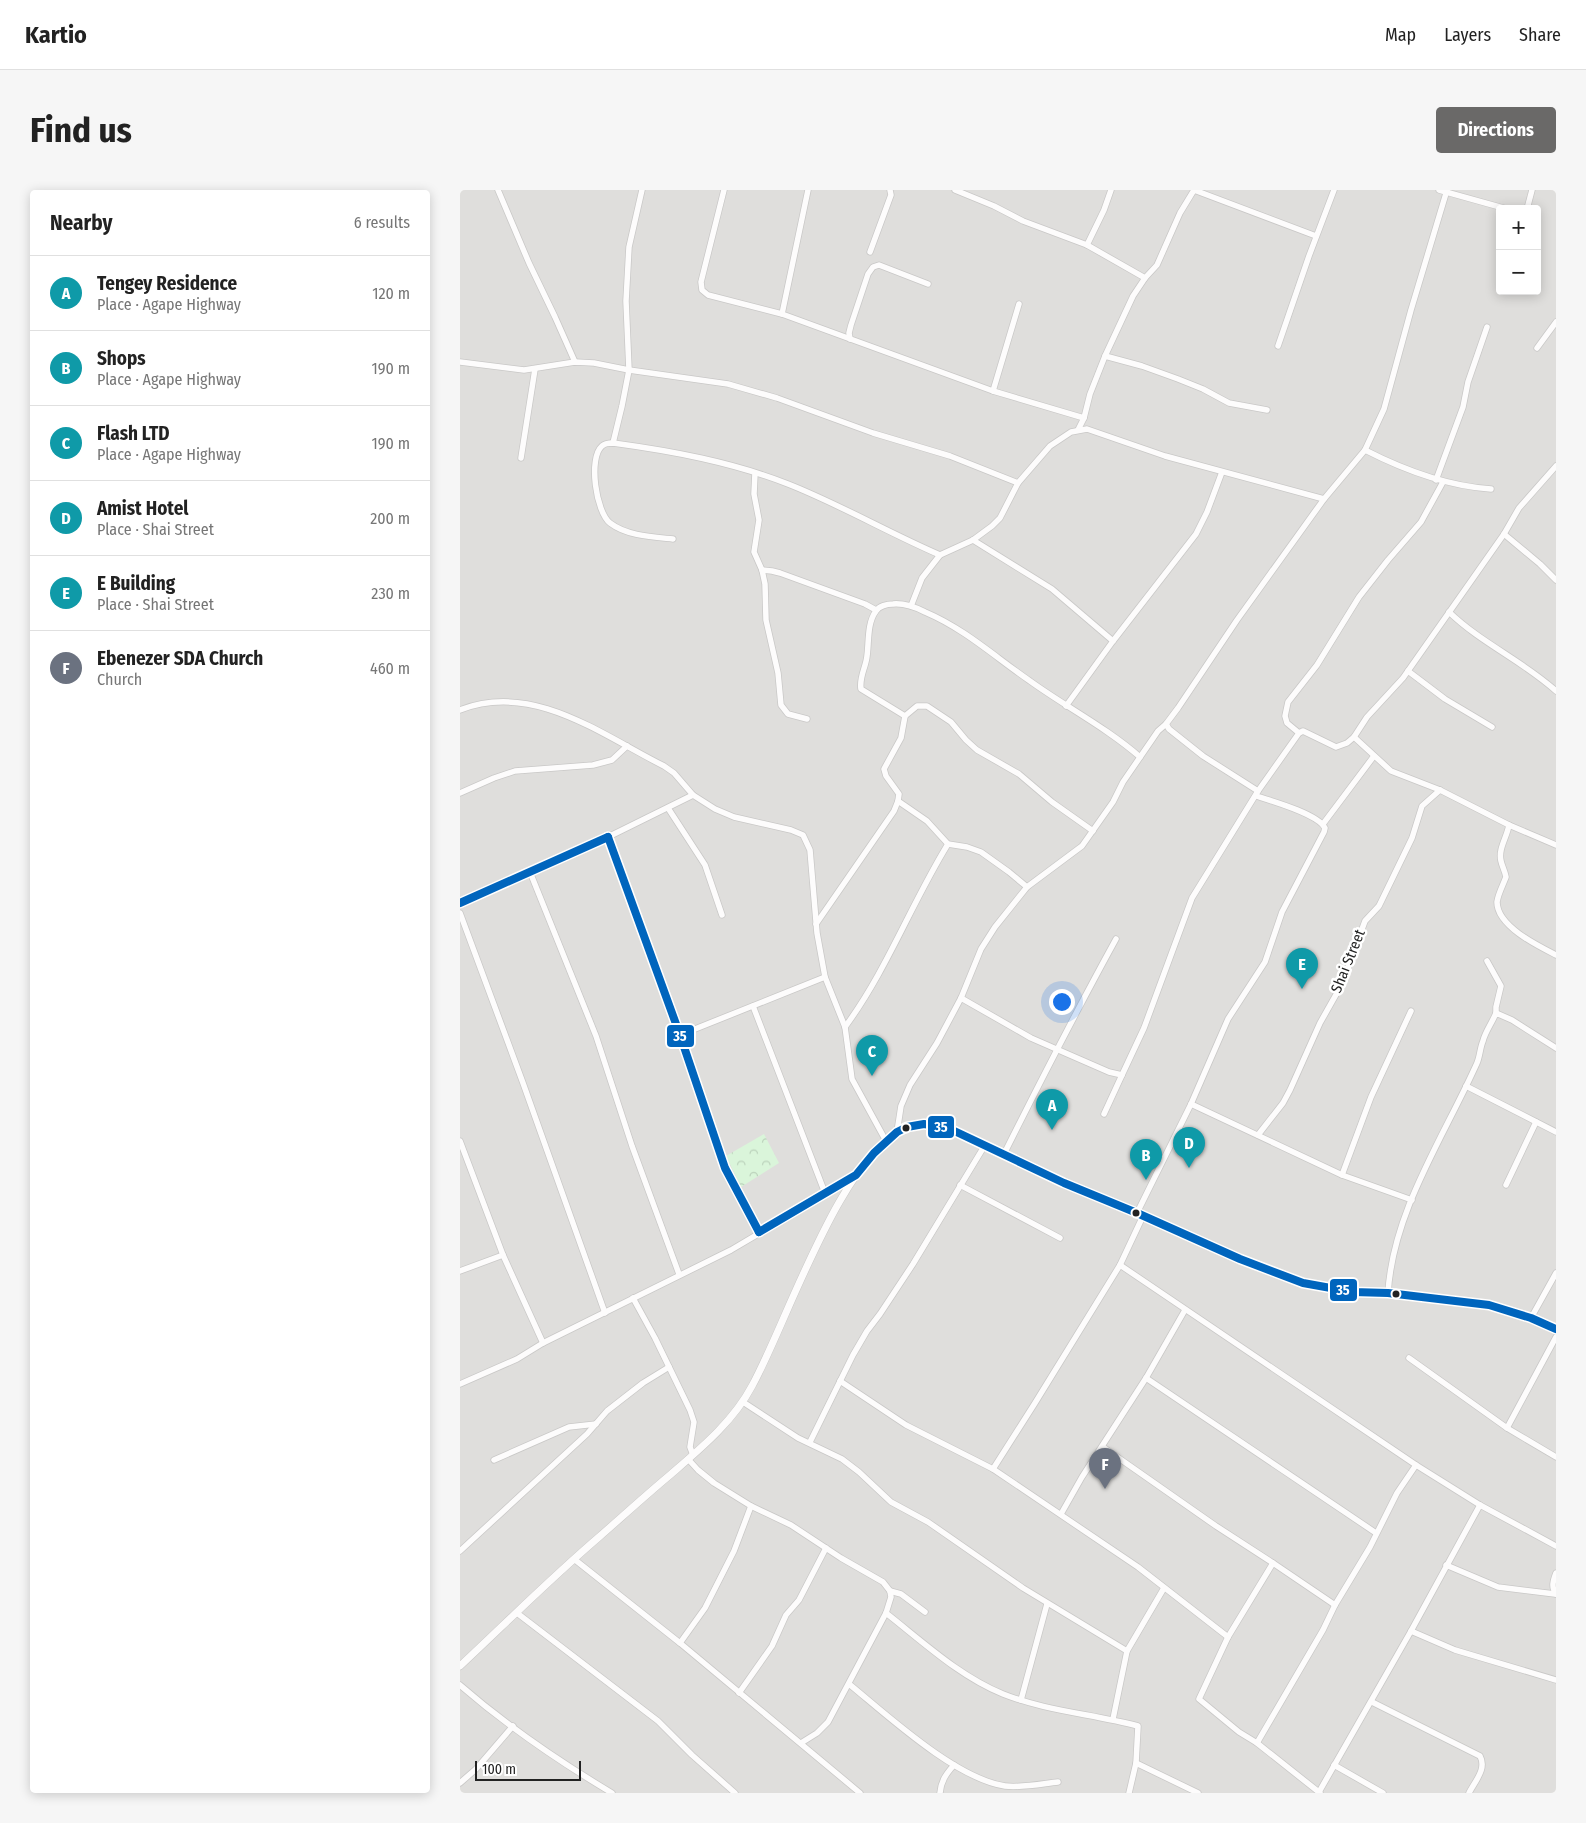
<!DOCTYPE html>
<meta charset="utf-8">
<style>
body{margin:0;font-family:"Fira Sans Condensed",sans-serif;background:#f6f6f6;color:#222}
.controls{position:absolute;right:15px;top:15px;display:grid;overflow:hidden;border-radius:5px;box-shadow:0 2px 12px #0003}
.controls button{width:45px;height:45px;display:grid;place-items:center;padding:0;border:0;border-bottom:1px solid #e0e0e0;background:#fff;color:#222;font:25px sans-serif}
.scale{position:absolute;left:15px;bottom:12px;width:106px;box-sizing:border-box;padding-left:5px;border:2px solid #222;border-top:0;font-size:14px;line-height:18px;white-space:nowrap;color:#222;-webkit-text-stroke:4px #fff;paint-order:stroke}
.you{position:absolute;left:601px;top:811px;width:18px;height:18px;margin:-12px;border:4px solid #fff;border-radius:50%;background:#1a73e8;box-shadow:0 0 0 8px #1a73e833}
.badge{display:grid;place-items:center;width:32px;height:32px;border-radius:50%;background:#6a6968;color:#fff;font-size:16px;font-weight:700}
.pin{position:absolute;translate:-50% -41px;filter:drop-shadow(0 1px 2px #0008)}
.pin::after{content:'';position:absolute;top:26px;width:18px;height:15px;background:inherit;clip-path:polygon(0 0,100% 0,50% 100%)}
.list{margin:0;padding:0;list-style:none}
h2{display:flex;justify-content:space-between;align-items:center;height:65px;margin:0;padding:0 20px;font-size:21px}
h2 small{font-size:16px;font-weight:400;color:#767676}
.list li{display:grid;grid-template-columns:32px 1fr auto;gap:15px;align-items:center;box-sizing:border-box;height:75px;padding:0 20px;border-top:1px solid #e0e0e0}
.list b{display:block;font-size:19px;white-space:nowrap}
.list p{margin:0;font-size:16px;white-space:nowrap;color:#767676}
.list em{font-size:16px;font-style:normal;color:#767676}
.map{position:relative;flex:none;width:1096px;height:1603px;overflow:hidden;border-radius:5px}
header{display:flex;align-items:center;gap:30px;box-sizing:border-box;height:70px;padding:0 25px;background:#fff;border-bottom:1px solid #e0e0e0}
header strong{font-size:24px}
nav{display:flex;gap:28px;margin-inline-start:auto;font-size:18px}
.intro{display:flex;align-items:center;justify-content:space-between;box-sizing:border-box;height:120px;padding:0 30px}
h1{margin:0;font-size:35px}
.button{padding:12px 22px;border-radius:5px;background:#6a6968;color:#fff;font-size:18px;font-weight:700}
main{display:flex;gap:30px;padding:0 30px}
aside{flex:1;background:#fff;border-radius:5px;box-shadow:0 2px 12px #0003}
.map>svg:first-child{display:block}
.residential{fill:#dfdedc;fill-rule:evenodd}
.park{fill:url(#park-crowns)}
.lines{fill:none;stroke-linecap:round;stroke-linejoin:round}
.minor-casing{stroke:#c9c8c7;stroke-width:7}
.tertiary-casing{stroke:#c9c8c7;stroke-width:8}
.minor{stroke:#fdfcfc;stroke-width:5.5}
.tertiary{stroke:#fdfcfc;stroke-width:7}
.bus-1-casing{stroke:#fff;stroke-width:11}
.bus-1{stroke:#0065bd;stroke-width:8}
.bus-dot{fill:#222;stroke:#fff;stroke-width:2}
.labels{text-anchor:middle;stroke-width:5;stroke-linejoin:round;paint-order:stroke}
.street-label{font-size:15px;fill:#222;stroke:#fff}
.line-badge{stroke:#fff;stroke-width:2}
.badge-label{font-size:14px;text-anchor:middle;font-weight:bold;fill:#fff}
</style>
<header>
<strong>Kartio</strong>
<nav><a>Map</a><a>Layers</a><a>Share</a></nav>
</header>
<div class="intro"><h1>Find us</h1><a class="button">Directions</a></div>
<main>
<aside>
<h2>Nearby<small>6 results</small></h2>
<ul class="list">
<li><span class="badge" style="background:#0f9aa8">A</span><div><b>Tengey Residence</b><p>Place · Agape Highway</p></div><em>120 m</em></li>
<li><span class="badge" style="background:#0f9aa8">B</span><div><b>Shops</b><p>Place · Agape Highway</p></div><em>190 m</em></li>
<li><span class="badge" style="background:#0f9aa8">C</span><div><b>Flash LTD</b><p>Place · Agape Highway</p></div><em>190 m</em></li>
<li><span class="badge" style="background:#0f9aa8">D</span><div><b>Amist Hotel</b><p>Place · Shai Street</p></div><em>200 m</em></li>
<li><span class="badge" style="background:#0f9aa8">E</span><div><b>E Building</b><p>Place · Shai Street</p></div><em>230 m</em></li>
<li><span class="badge" style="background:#6b7280">F</span><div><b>Ebenezer SDA Church</b><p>Church</p></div><em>460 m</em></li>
</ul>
</aside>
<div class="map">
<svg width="1096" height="1603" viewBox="0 0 1096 1603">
<defs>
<pattern id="park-crowns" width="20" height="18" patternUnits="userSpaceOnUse" patternTransform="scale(1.25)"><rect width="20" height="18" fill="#daf5da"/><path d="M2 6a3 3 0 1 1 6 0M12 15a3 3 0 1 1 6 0" fill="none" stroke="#bbd2bb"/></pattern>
</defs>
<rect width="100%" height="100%" fill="#f0eeeb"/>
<path class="residential" d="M0 0H1096V1603H0ZM1040 19H1077V101H1040Z"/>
<path class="park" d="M304 944 319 973 281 997 266 966Z"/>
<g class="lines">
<g class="minor-casing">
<g id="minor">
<path d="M38 0 69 73 95 127 115 172"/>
<path d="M264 0 241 92 242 100 248 105 322 124 533 201 624 228"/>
<path d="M495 0 534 16 563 31 627 55 685 88"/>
<path d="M734 0 856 46"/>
<path d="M979 0 1047 19"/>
<path d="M1067 19 1072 0"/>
<path d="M627 55 644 20 651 0"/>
<path d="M410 62 431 5 430 0"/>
<path d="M322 124 348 0"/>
<path d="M390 149 389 143 391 135 408 84 413 77 419 75 468 94"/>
<path d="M818 156 849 66 874 0"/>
<path d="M1077 158 1096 132"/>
<path d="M645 166 682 176 718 189 743 199 769 213 807 220"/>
<path d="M0 172 64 180 115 172 134 173 169 180 268 194 317 208 413 243 490 266 558 293"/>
<path d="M533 201 559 114"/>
<path d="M618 240 624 228 630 204 645 166 673 106 685 88 697 75 720 23 734 0"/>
<path d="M153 253 162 216 169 180 166 111 169 57 182 0"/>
<path d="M905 260C944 280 986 296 1031 299"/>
<path d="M61 268 75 179"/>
<path d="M295 283 294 304 299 330 294 362 302 380 305 394 306 430 318 483 321 515 328 524 347 529"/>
<path d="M976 290 1003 217 1008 192 1027 137"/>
<path d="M1044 344 1080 374 1096 390"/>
<path d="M213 349C193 347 167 346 150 333 136 322 128 268 142 256 145 253 149 253 153 253 212 261 272 272 328 294 379 314 429 343 480 365"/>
<path d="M513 350 592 399 653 451"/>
<path d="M302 380 312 381 320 383 405 414 416 420"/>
<path d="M451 416 462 388 480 365 513 350 532 336 540 328 558 293 590 256 611 242 627 239 705 266 864 309"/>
<path d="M989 422C1021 453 1063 471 1096 501"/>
<path d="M948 481 985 509 1032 537"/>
<path d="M606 516 653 451 736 344 747 322 762 282"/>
<path d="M0 520C73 491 142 545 204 576L214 583 233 605 255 619 274 627 331 640 343 645 350 660 357 743 365 787 385 837 392 889 426 951"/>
<path d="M445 526 401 499C399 487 406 477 407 466 409 452 407 433 416 421 419 416 427 414 433 414 445 413 455 417 465 422 505 439 535 467 570 491 606 517 647 538 680 567"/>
<path d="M706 534 709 539 743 566 798 601"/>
<path d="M839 543 827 533 825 526 828 512 857 475 899 407 928 370 961 332 983 292"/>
<path d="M894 547 931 581 980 600 1049 635 1096 655"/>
<path d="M0 603 34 588 55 581 133 575 152 570 167 556"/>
<path d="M438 611 467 631 488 654 507 657 521 662 549 682 567 697"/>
<path d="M208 618 245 675 262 725"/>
<path d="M863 634 914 566"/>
<path d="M1049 635C1047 647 1038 659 1041 671 1042 676 1045 681 1046 687 1043 695 1038 704 1037 712 1037 736 1078 756 1096 765"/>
<path d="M148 647 220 845 265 978 299 1042"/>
<path d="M70 682 136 846 172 956 219 1084"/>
<path d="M0 713 148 647 233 605"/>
<path d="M0 723 63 893 145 1123"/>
<path d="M356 734 434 621 438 611 439 604 426 586 424 579 441 548 445 526 457 516H467L491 532 506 550 517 560 559 584 592 612 633 641"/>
<path d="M1027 771 1041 796 1036 817V823"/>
<path d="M501 808 571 848 649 882 662 885 684 838 732 708 798 601 839 543 843 541 876 557 887 553 894 547 907 527 943 488 1044 344 1059 318 1096 276"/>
<path d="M293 816 365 1003"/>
<path d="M385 837C427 780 451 714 488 654"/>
<path d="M220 845 365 787"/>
<path d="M1006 896 1096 942"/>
<path d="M731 914 882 985 952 1010"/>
<path d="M644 924 662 885"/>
<path d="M437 942 441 916 450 895 477 853 501 808 521 759 535 737 567 697 622 656 653 612 663 592 698 541 706 534 718 518 777 430 864 309 905 260 924 219 951 120 987 0"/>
<path d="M798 945 823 913 830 900 860 833 882 794 905 731 919 716 952 648 962 616 980 600"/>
<path d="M0 951 43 1065 83 1153"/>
<path d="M544 964C580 892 617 820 656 749"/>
<path d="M882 985 911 907 951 821"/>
<path d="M500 995 600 1048"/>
<path d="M1046 995 1076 932"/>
<path d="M677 1023 731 914 768 829 805 772 822 722 864 642 865 638C858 624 812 611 796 606"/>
<path d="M660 1075 956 1275 1020 1315 1096 1356"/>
<path d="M0 1081 43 1065"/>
<path d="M928 1103C933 1021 984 947 1017 873 1020 866 1020 858 1023 851 1025 842 1032 833 1036 823L1052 830 1096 858"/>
<path d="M173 1108 195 1148 230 1220 234 1232 230 1257 233 1265"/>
<path d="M1071 1128 1096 1083"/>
<path d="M949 1168 1047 1238 1096 1267"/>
<path d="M686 1188 916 1343"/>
<path d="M380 1191 446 1235 533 1279 678 1377 768 1447"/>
<path d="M0 1194 57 1169 83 1153 271 1060 396 986"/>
<path d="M283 1212 338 1248 382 1269 399 1282 431 1312 468 1332 563 1398 667 1461"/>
<path d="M1047 1238 1096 1147"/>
<path d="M350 1252 393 1165 407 1141 420 1124 453 1074 525 955"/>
<path d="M643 1257 756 1336 813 1373 875 1415"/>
<path d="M228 1269 238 1280 254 1293 291 1316 331 1335 381 1368 423 1392 430 1401 431 1407 426 1423 368 1532 357 1543 341 1553"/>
<path d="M34 1270 109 1237 136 1234"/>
<path d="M533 1279 575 1213 660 1075 683 1026"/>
<path d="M1020 1315 951 1441 995 1460 1096 1490"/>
<path d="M601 1324 622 1287 686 1188 725 1120"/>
<path d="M0 1361 127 1244 147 1221 183 1193 209 1177"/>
<path d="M114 1369 220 1453 400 1603"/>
<path d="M813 1373 768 1447 739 1509 779 1542 797 1553 860 1603"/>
<path d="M986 1375 1038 1397 1095 1404"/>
<path d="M1096 1383C1093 1391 1091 1397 1096 1404"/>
<path d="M430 1401 441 1404 465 1422"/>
<path d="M57 1423 198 1531 232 1565 275 1603"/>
<path d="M426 1423C463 1452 499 1486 543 1504 586 1521 633 1524 678 1536L676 1573 669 1603"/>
<path d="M220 1453 245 1418 274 1361 291 1316"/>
<path d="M389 1494C427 1525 496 1589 545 1596 561 1598 581 1594 598 1592"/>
<path d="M0 1495C46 1535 100 1572 152 1603"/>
<path d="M279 1503 312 1456 326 1425 339 1410 366 1358"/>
<path d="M561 1510 587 1414"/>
<path d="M912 1512 1020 1566C1027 1579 1015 1591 1009 1603"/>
<path d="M653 1529 667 1461 704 1398"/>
<path d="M797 1553 863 1440 875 1415 910 1357 937 1303 956 1275"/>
<path d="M676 1573 738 1603"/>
<path d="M874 1575 923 1603"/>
<path d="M0 1593 16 1579 53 1536"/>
<path d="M859 1602 951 1441"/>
<path d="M480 1603C481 1591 486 1584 494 1575"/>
</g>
</g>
<g class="tertiary-casing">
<path id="tertiary" d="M0 1476C46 1433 91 1388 139 1347 163 1326 186 1305 210 1285 240 1259 273 1232 292 1196 327 1133 380 965 447 937 461 932 474 934 488 938L604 993 677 1023 780 1069 843 1093 893 1102 928 1103 1029 1115 1071 1128 1096 1139"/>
</g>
<use href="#minor" class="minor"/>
<use href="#tertiary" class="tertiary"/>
<g class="bus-1-casing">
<g id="bus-1">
<path d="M148 647 220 845 265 978 299 1042"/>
<path d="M0 713 148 647"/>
<path d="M299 1042 396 985 414 963 437 942 447 937 464 934 488 938 604 993 677 1023 780 1069 843 1093 893 1102 928 1103 1029 1115 1071 1128 1096 1139"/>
</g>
</g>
<use href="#bus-1" class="bus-1"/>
</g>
<g class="bus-dot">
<circle cx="446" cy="938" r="4.5"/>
<circle cx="676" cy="1023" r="4.5"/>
<circle cx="936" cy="1104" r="4.5"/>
</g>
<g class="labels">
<g class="street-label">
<text transform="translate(888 771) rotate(-68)" y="5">Shai Street</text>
</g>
</g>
<g class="line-badge">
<rect x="206" y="834" width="29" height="24" rx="5" fill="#0065bd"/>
<rect x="467" y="925" width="28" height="24" rx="5" fill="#0065bd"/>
<rect x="869" y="1088" width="29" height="24" rx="5" fill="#0065bd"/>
</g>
<g class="badge-label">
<text x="220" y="851">35</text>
<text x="481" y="942">35</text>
<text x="883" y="1105">35</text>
</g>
</svg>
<div class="controls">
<button>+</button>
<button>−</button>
</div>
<div class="scale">100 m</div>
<div class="you"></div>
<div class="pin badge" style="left:592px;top:940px;background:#0f9aa8">A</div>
<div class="pin badge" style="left:686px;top:990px;background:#0f9aa8">B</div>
<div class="pin badge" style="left:412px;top:886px;background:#0f9aa8">C</div>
<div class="pin badge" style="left:729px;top:978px;background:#0f9aa8">D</div>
<div class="pin badge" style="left:842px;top:799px;background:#0f9aa8">E</div>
<div class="pin badge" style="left:645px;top:1299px;background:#6b7280">F</div>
</div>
</main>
